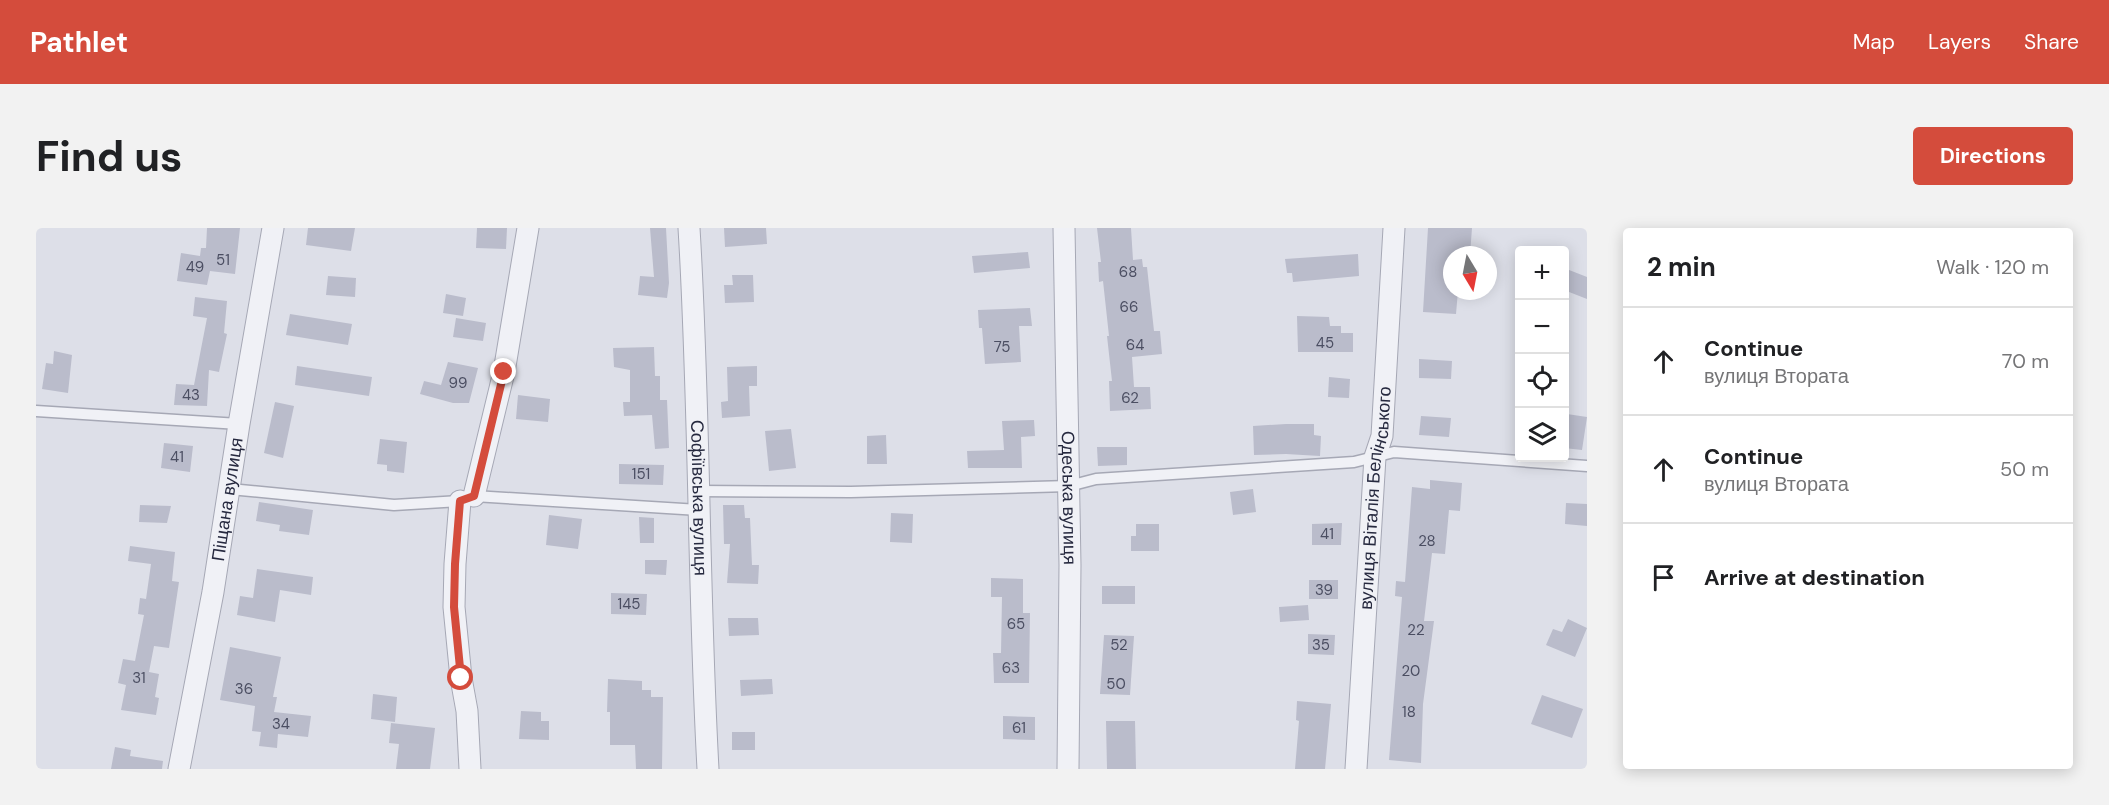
<!DOCTYPE html>
<meta charset="utf-8">
<style>
body{margin:0;font-family:"DM Sans",sans-serif;background:#f2f2f2;color:#202124}
.controls{position:absolute;right:18px;top:18px;display:grid;overflow:hidden;border-radius:6px;box-shadow:0 3px 15px #0003}
.controls button{width:54px;height:54px;display:grid;place-items:center;padding:0;border:0;border-bottom:2px solid #e0e0e0;background:#fff;color:#202124;font:30px sans-serif}
.compass{position:absolute;left:1407px;top:18px;width:54px;height:54px;border-radius:50%;background:#fff;box-shadow:0 3px 15px #0003;rotate:170deg}
.stop{position:absolute;width:18px;height:18px;margin:-14px;border:4px solid #d44c3c;border-radius:50%;background:#fff}
.stop.end{background:#d44c3c;border-color:#fff;box-shadow:0 2px 6px #0008}
.list{margin:0;padding:0;list-style:none}
h2{display:flex;justify-content:space-between;align-items:center;height:78px;margin:0;padding:0 24px;font-size:26px}
h2 small{font-size:20px;font-weight:400;color:#757577}
.list li{display:grid;grid-template-columns:39px 1fr auto;gap:18px;align-items:center;box-sizing:border-box;height:108px;padding:0 24px;border-top:2px solid #e0e0e0}
.list b{display:block;font-size:22px;white-space:nowrap}
.list p{margin:0;font-size:20px;white-space:nowrap;color:#757577}
.list em{font-size:20px;font-style:normal;color:#757577}
.icon{flex:none;width:33px;height:33px;fill:none;stroke:currentColor;stroke-width:2;stroke-linecap:round;stroke-linejoin:round}
.map{position:relative;flex:none;width:1551px;height:541px;overflow:hidden;border-radius:6px}
header{display:flex;align-items:center;gap:36px;box-sizing:border-box;height:84px;padding:0 30px;background:#d44c3c;color:#fff}
header strong{font-size:28px}
nav{display:flex;gap:33px;margin-inline-start:auto;font-size:21px}
.intro{display:flex;align-items:center;justify-content:space-between;box-sizing:border-box;height:144px;padding:0 36px}
h1{margin:0;font-size:42px}
.button{padding:15px 27px;border-radius:6px;background:#d44c3c;color:#fff;font-size:21px;font-weight:700}
main{display:flex;gap:36px;padding:0 36px}
aside{flex:1;background:#fff;border-radius:6px;box-shadow:0 3px 15px #0003}
.map>svg:first-child{display:block}
.building{fill:#babccb}
.lines{fill:none;stroke-linecap:round;stroke-linejoin:round}
.lane-casing{stroke:#a6a8b5;stroke-width:13}
.street-casing{stroke:#a6a8b5;stroke-width:23}
.lane{stroke:#f0f1f6;stroke-width:10}
.street{stroke:#f0f1f6;stroke-width:21}
.route{stroke:#d44c3c;stroke-width:8}
.labels{text-anchor:middle;stroke-width:4.5;stroke-linejoin:round;paint-order:stroke}
.number-label{font-size:15px;fill:#4b4e62}
.street-label{font-size:18px;fill:#26293f;stroke:#edeef5}
</style>
<header>
<strong>Pathlet</strong>
<nav><a>Map</a><a>Layers</a><a>Share</a></nav>
</header>
<div class="intro"><h1>Find us</h1><a class="button">Directions</a></div>
<main>
<div class="map">
<svg width="1551" height="541" viewBox="0 0 1551 541">
<rect width="100%" height="100%" fill="#dddfe8"/>
<g class="building">
<path d="M171 0H204L199 46 174 43 171 57 141 53 145 25 164 28 165 20H170Z"/>
<path d="M272 0H319L315 23 270 17Z"/>
<path d="M441 0H471L470 21 440 20Z"/>
<path d="M614 0H630L633 55 631 70 602 67 604 48 618 49Z"/>
<path d="M688 0H730L731 16 689 19Z"/>
<path d="M1061 0H1095L1097 32 1106 31 1107 39H1111L1118 103H1124L1126 126 1096 129 1098 159H1114L1115 181 1074 183 1073 153H1076L1071 108H1073L1067 53 1063 54 1062 34H1065Z"/>
<path d="M1392 0H1436L1434 27H1416V63H1422L1420 86 1387 84Z"/>
<path d="M992 24 994 40 938 45 936 28Z"/>
<path d="M1322 26 1323 48 1257 54 1256 45H1251L1249 31Z"/>
<path d="M1528 40 1551 49V71L1528 62Z"/>
<path d="M696 47H717L718 74 689 75 688 57H697Z"/>
<path d="M292 48 320 50 319 69 290 67Z"/>
<path d="M410 66 430 70 427 88 407 85Z"/>
<path d="M159 69 191 73 188 105 191 106 183 144 173 142 171 178 138 177 140 156 158 157 171 90 157 88Z"/>
<path d="M994 80 996 98H983L985 134 949 136 946 100H943L942 82Z"/>
<path d="M254 86 316 96 312 117 250 107Z"/>
<path d="M1261 88 1293 89 1294 98H1305V105H1317V124H1262Z"/>
<path d="M420 90 450 95 447 113 417 109Z"/>
<path d="M618 119 619 148H624V172H631L633 220 619 221 616 187 588 188 587 174H594V142L578 139 577 120Z"/>
<path d="M18 123 36 127 32 165 6 161 10 135 17 136Z"/>
<path d="M1383 131 1416 133 1415 151 1383 150Z"/>
<path d="M412 134 442 140 433 175H417L384 166 388 153 405 157Z"/>
<path d="M261 138 336 149 333 168 259 157Z"/>
<path d="M721 138V158H713L714 188 686 190 685 174 692 173 691 139Z"/>
<path d="M1293 149 1314 151 1313 170 1292 169Z"/>
<path d="M482 167 514 171 512 194 480 191Z"/>
<path d="M239 174 258 178 247 230 228 225Z"/>
<path d="M1531 186 1551 189 1546 222 1528 220Z"/>
<path d="M1385 188 1415 190 1413 209 1383 207Z"/>
<path d="M998 192 999 208 985 209 986 240H932L931 223 968 222 966 193Z"/>
<path d="M1250 196H1278V207L1285 208 1284 228 1250 226 1218 227 1217 198Z"/>
<path d="M755 201 760 240 733 243 729 203Z"/>
<path d="M850 207 851 236H831V208Z"/>
<path d="M344 211 371 214 368 245 351 243V237L341 236Z"/>
<path d="M128 215 157 218 154 244 125 240Z"/>
<path d="M1061 219H1091V237L1062 238Z"/>
<path d="M583 236 628 237 627 257 583 256Z"/>
<path d="M1394 252 1426 255 1424 283 1413 282 1409 326 1396 325 1388 393H1398L1387 476 1385 535 1353 532 1366 369 1359 368 1360 353 1369 354 1376 259 1394 261Z"/>
<path d="M1217 261 1220 284 1197 287 1194 264Z"/>
<path d="M223 274 277 282 273 307 243 303 244 297 220 293Z"/>
<path d="M1530 275 1551 276V298L1529 296Z"/>
<path d="M104 277 135 278 131 295 103 294Z"/>
<path d="M687 277H708L709 290H714L716 337H723L722 356 691 355 694 316H688Z"/>
<path d="M855 285 877 286 876 315 854 314Z"/>
<path d="M513 287 546 291 542 321 510 317Z"/>
<path d="M603 289 618 290V315H604Z"/>
<path d="M1306 295 1305 317H1276V296Z"/>
<path d="M1100 296H1123V323H1095V308H1100Z"/>
<path d="M94 318 139 324 136 353 143 354 133 420 118 418 113 444 123 446 119 469 123 470 120 487 85 482 90 457 82 455 87 431 99 433 108 387 102 386 104 370 110 371 115 336 92 333Z"/>
<path d="M609 332H631L630 347 609 346Z"/>
<path d="M221 341 277 349 275 367 244 362 239 394 201 387 204 368 217 370Z"/>
<path d="M955 350 987 351V385H994L993 455H958L957 425H965L966 369H955Z"/>
<rect x="1273" y="352" width="29" height="19"/>
<rect x="1066" y="358" width="33" height="18"/>
<path d="M575 365 611 366 610 387 575 386Z"/>
<path d="M1272 377 1273 392 1244 394 1243 379Z"/>
<path d="M692 390H722L723 407 693 408Z"/>
<path d="M1532 391 1551 400 1539 429 1510 417 1517 401 1526 404Z"/>
<path d="M1272 406 1299 407 1298 427 1272 426Z"/>
<path d="M1068 407 1098 408 1094 467 1064 466Z"/>
<path d="M194 419 245 429 237 469H241L238 484 275 488 272 509 242 506 241 520 223 518 225 504 216 503 219 478 184 472Z"/>
<path d="M572 451 606 453V462H615V469H627L626 541H600L599 517H574V484H571Z"/>
<path d="M736 451 737 466 705 468 704 452Z"/>
<path d="M337 466 361 469 359 494 335 491Z"/>
<path d="M1506 467 1547 481 1536 510 1495 496Z"/>
<path d="M1261 473 1295 476 1289 541H1259L1263 493 1260 492Z"/>
<path d="M485 483 505 484V493H513V512L483 511Z"/>
<path d="M967 488 999 489V512L967 511Z"/>
<path d="M1070 493H1099L1100 541H1071Z"/>
<path d="M355 495 399 500 394 541H360L363 516 353 515Z"/>
<rect x="696" y="504" width="23" height="18"/>
<path d="M79 519 95 522 94 528 127 533 126 541H75Z"/>
</g>
<g class="lines">
<g class="lane-casing">
<g id="lane">
<path d="M0 183 203 196"/>
<path d="M194 261 358 277 424 273 438 268 663 282"/>
<path d="M663 263 815 264 1033 258 1060 251 1318 234 1358 224 1551 238"/>
</g>
</g>
<g class="street-casing">
<g id="street">
<path id="s1" d="M653 0C664 180 662 361 672 541"/>
<path id="s2" d="M1028 0 1034 337 1032 541"/>
<path d="M438 268 468 144 492 0"/>
<path d="M424 273 419 336 418 379 425 450 431 483 434 541"/>
<path id="s3" d="M143 541 177 364 203 196 237 0"/>
<path id="s4" d="M1320 541 1339 229 1346 208 1358 0"/>
</g>
</g>
<use href="#lane" class="lane"/>
<use href="#street" class="street"/>
</g>
<g class="lines">
<path class="route" d="M425 450 418 379 419 336 424 273 438 268 468 144"/>
</g>
<g class="labels">
<g class="number-label">
<text x="187" y="37">51</text>
<text x="159" y="44">49</text>
<text x="1092" y="49">68</text>
<text x="1093" y="84">66</text>
<text x="1289" y="120">45</text>
<text x="1099" y="122">64</text>
<text x="966" y="124">75</text>
<text x="422" y="160">99</text>
<text x="155" y="172">43</text>
<text x="1094" y="175">62</text>
<text x="141" y="234">41</text>
<text x="605" y="251">151</text>
<text x="1291" y="311">41</text>
<text x="1391" y="318">28</text>
<text x="1288" y="367">39</text>
<text x="593" y="381">145</text>
<text x="980" y="401">65</text>
<text x="1380" y="407">22</text>
<text x="1083" y="422">52</text>
<text x="1285" y="422">35</text>
<text x="975" y="445">63</text>
<text x="1375" y="448">20</text>
<text x="103" y="455">31</text>
<text x="1080" y="461">50</text>
<text x="208" y="466">36</text>
<text x="1373" y="489">18</text>
<text x="245" y="501">34</text>
<text x="983" y="505">61</text>
</g>
<g class="street-label">
<text dy="6" stroke="none"><textPath href="#s1" startOffset="270">Софіївська вулиця</textPath></text>
<text dy="6" stroke="none"><textPath href="#s2" startOffset="270">Одеська вулиця</textPath></text>
<text dy="6" stroke="none"><textPath href="#s3" startOffset="274">Піщана вулиця</textPath></text>
<text dy="6" stroke="none"><textPath href="#s4" startOffset="272">вулиця Віталія Белінського</textPath></text>
</g>
</g>
</svg>
<div class="controls">
<button>+</button>
<button>−</button>
<button><svg class="icon" aria-label="locate" viewBox="0 0 24 24"><circle cx="12" cy="12" r="6"/><path d="M12 2v4M12 18v4M2 12h4M18 12h4"/></svg></button>
<button><svg class="icon" aria-label="layers" viewBox="0 0 24 24"><path d="M12 4l9 5-9 5-9-5zM3 14l9 5 9-5"/></svg></button>
</div>
<svg class="compass" viewBox="-18 -18 36 36"><path d="M0-13l5 13h-10z" fill="#e53935"/><path d="M0 13l5-13h-10z" fill="#757577"/></svg>
<div class="stop" style="left:425px;top:450px"></div>
<div class="stop end" style="left:468px;top:144px"></div>
</div>
<aside>
<h2>2 min<small>Walk · 120 m</small></h2>
<ul class="list">
<li><svg class="icon" aria-label="ahead" viewBox="0 0 24 24"><path d="M12 20V5M6 11l6-6 6 6"/></svg><div><b>Continue</b><p>вулиця Втората</p></div><em>70 m</em></li>
<li><svg class="icon" aria-label="ahead" viewBox="0 0 24 24"><path d="M12 20V5M6 11l6-6 6 6"/></svg><div><b>Continue</b><p>вулиця Втората</p></div><em>50 m</em></li>
<li><svg class="icon" aria-label="arrive" viewBox="0 0 24 24"><path d="M6 21V4h12l-3 4 3 4H6"/></svg><div><b>Arrive at destination</b></div></li>
</ul>
</aside>
</main>
